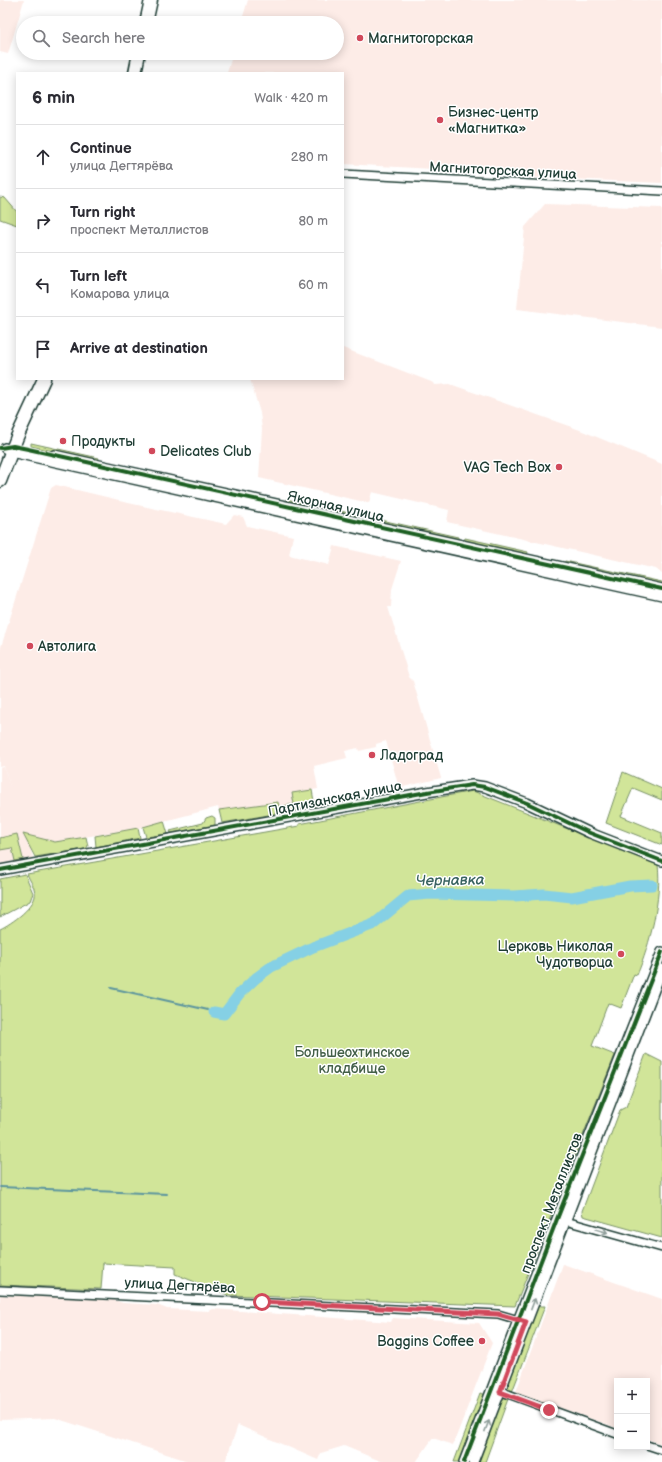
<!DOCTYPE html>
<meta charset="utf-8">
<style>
body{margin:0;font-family:"Balsamiq Sans",sans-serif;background:#f2f2f3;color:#2b2b33}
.controls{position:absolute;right:12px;bottom:12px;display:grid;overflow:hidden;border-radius:0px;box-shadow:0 2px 10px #0003}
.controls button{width:36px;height:36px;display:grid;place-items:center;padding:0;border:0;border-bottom:1px solid #e1e1e2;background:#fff;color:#2b2b33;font:20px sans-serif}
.stop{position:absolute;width:12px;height:12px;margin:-9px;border:3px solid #d1495b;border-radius:50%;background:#fff}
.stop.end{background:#d1495b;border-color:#fff;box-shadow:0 1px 4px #0008}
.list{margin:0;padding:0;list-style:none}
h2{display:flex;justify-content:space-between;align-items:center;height:52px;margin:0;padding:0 16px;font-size:17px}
h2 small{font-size:13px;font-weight:400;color:#7c7c81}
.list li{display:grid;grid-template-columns:26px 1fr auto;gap:12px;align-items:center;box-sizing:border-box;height:64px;padding:0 16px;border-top:1px solid #e1e1e2}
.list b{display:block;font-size:15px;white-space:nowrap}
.list p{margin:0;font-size:13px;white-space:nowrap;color:#7c7c81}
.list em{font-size:13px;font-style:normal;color:#7c7c81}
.icon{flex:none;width:22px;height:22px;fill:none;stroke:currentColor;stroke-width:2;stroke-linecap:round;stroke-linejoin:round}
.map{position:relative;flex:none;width:662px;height:1462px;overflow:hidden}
.search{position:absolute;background:#fff;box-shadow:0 2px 10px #0003;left:16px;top:16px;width:328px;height:44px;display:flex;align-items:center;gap:10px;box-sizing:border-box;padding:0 14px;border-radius:22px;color:#7c7c81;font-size:15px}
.panel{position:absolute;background:#fff;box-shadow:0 2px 10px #0003;left:16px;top:72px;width:328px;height:308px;border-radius:0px}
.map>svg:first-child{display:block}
.built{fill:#fdece7}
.green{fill:#d1e599;stroke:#789166}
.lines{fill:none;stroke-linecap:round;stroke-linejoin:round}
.stream{stroke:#5c959e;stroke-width:2}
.river{stroke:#85d0e5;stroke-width:11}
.minor-casing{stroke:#1f3d34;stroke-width:10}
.tertiary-casing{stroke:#1f3d34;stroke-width:12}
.primary-casing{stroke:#1f3d34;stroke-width:15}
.minor{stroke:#fff;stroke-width:7}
.tertiary{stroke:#fff;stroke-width:9}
.primary{stroke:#fff;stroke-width:12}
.cycleway-casing{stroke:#fff;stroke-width:6}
.cycleway{stroke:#1b5e20;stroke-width:4}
.oneway{stroke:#8f9e9a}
.route{stroke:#d1495b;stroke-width:5}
.poi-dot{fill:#d1495b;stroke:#fff;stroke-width:1.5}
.labels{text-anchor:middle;stroke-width:3;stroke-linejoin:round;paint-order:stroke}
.poi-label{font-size:14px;fill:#1f3d34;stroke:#fff;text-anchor:start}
.street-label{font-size:14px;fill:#1f3d34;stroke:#fff}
.park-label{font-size:14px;fill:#435f48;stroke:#fff}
.water-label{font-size:15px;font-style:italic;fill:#386260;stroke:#fff}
</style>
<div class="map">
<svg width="662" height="1462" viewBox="0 0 662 1462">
<rect width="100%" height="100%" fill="#fff"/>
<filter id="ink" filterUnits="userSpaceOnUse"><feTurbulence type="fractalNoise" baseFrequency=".025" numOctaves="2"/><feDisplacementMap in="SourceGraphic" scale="8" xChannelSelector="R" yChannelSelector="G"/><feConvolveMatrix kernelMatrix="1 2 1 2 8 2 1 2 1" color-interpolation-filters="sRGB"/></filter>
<g filter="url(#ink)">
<g class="built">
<path d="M0 0H24L8 54 0 52Z"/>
<path d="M248 0H662V183L522 177V174L343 164V73H227L233 53H337V23H241Z"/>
<path d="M545 204 662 208V327L517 309 525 227Z"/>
<path d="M343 348 434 383 435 385 450 384 580 430 662 464V574L656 569 447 522 449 510 372 492 369 503 259 478 262 429 260 413 250 379H343Z"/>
<path d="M56 485 119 500V501L226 524 234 515 243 517 247 526 293 536 289 555 329 565 334 546 401 561 392 589 391 607H388L409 677 413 681 441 778 399 788 386 741 376 744V747L359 751 358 748 345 751 347 758 314 766 318 789 312 790 294 804 279 807 278 802 219 810 218 807 138 828 55 842 23 834 29 844 33 858 0 864V768L4 767 11 789 4 766 0 767V650L51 488Z"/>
<path d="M563 1264 662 1299V1444L647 1439V1381H617V1428L516 1392Z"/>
<path d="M0 1295 114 1300 123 1303 157 1305 167 1309 209 1311 213 1309 391 1322 393 1318 479 1323 492 1343 453 1445 433 1438 416 1462H383L344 1446 321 1453 318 1460 238 1425 225 1462H191L55 1418 0 1420Z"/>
</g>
<g class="green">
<path d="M0 197 5 198 17 212V225L0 219Z"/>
<path d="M31 443 99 458 98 461 31 446Z"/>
<path d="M286 499 458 537V540L288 502Z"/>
<path d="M465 538 528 552 527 555 464 542Z"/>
<path d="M565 561 662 582V585L564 564Z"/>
<path d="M623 772 662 789V800L633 788 621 816 662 833V845L606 823Z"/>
<path d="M312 790 315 807 222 823 219 810 278 802 279 807 294 804 292 793Z"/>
<path d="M473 791 658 865C662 897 650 945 637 975L634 974 621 1008 608 1003 592 1046 615 1055 515 1306 228 1295 175 1274V1267L103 1263 101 1289 0 1285V929C11 924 38 905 35 892 34 886 29 879 27 874L299 826V824Z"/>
<path d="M212 816 215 818V825L171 833 170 831 203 823 206 818Z"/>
<path d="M164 821 168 834 146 837 143 827Z"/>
<path d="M138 828 140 838 96 847 95 836Z"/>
<path d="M17 834 23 859 15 861 12 848 0 850V838Z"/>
<path d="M23 834 55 842 86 837 88 846 86 849 35 857Z"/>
<path d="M25 874 33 893 30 901 0 917V879Z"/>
<path d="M646 1054 662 1062V1238L583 1216 582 1211 620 1110 626 1107Z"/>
<path d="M537 1306H545L512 1392 505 1389Z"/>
<path d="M480 1393 487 1395 461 1462H454Z"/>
<path d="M502 1397 508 1399 485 1462H477Z"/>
</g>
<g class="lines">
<g class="stream">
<path d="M111 988 208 1010"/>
<path d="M0 1187 167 1194"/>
</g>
<path class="river" d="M214 1012 224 1014 240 993 256 978 271 967 313 947 374 924 408 896 430 894 514 896 544 894 572 897 630 886 652 885"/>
<g class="minor-casing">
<g id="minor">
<path d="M343 174 662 191"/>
<path d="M562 1220 662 1248"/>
<path d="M0 1290 498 1314 522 1321"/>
<path d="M497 1390 617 1434"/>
<path d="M647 1445 662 1450"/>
</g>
</g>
<g class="tertiary-casing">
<g id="tertiary">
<path d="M5 448 11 452 662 596"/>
<path d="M54 455 662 589"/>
<path d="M0 870 427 792 472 785 485 787 527 803 590 833 662 861"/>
<path d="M464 1462 557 1219 662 952"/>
<path d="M473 1462 662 969"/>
</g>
</g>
<g class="primary-casing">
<g id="primary">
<path d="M146 23 151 0"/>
<path d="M135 73 139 53"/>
<path d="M0 481 17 437 44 379"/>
</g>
</g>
<use href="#minor" class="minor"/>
<use href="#tertiary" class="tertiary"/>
<use href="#primary" class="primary"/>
<g class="cycleway-casing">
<g id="cycleway">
<path d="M0 448 13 446 28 449 662 589"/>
<path d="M0 870 427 792 472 785 485 787 527 803 590 833 662 861"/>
<path d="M464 1462 557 1219 662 952"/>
</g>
</g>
<use href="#cycleway" class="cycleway"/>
</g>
<defs><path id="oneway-shaft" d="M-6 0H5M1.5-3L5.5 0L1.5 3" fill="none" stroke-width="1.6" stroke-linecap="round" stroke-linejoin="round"/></defs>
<g class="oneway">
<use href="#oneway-shaft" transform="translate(602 1231) rotate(16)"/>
<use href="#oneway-shaft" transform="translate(533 1304) rotate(-69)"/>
<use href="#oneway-shaft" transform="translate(487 1426) rotate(-69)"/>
</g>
</g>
<g class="lines" filter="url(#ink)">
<path class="route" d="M262 1302 498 1314 526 1322 500 1392 549 1410"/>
</g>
<g class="poi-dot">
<circle cx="360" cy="38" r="4"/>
<circle cx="440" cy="120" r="4"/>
<circle cx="63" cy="441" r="4"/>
<circle cx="152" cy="451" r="4"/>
<circle cx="559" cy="467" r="4"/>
<circle cx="30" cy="646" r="4"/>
<circle cx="372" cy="755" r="4"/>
<circle cx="621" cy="954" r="4"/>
<circle cx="482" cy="1341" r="4"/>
</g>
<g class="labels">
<g class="poi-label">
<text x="368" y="43">Магнитогорская</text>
<text x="448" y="117">Бизнес-центр<tspan x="448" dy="16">«Магнитка»</tspan></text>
<text x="71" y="446">Продукты</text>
<text x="160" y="456">Delicates Club</text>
<text x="551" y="472" text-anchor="end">VAG Tech Box</text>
<text x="38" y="651">Автолига</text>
<text x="380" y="760">Ладоград</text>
<text x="613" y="951" text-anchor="end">Церковь Николая<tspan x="613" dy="16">Чудотворца</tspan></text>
<text x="474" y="1346" text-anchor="end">Baggins Coffee</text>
</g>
<g class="street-label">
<text transform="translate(503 170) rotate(3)" y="5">Магнитогорская улица</text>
<text transform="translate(336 506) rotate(13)" y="5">Якорная улица</text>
<text transform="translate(335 798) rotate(-11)" y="5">Партизанская улица</text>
<text transform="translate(551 1203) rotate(-69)" y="5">проспект Металлистов</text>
<text transform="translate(180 1285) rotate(3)" y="5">улица Дегтярёва</text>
</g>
<g class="park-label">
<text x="352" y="1057">Большеохтинское<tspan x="352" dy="16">кладбище</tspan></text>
</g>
<g class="water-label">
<text transform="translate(450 880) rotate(-1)" y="5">Чернавка</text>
</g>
</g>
</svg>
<div class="controls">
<button>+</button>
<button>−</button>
</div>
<div class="stop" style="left:262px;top:1302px"></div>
<div class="stop end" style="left:549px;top:1410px"></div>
<div class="search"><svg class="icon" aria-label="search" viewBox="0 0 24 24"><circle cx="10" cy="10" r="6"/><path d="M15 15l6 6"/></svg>Search here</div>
<section class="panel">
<h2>6 min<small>Walk · 420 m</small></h2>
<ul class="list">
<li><svg class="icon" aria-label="ahead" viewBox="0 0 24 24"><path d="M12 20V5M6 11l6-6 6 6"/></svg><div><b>Continue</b><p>улица Дегтярёва</p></div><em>280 m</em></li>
<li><svg class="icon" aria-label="right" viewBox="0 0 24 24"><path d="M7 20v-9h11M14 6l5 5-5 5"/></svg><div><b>Turn right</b><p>проспект Металлистов</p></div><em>80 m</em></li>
<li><svg class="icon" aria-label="left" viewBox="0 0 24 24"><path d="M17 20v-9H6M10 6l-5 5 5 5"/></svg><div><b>Turn left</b><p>Комарова улица</p></div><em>60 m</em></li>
<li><svg class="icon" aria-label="arrive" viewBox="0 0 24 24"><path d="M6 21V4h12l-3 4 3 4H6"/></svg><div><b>Arrive at destination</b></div></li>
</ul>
</section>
</div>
